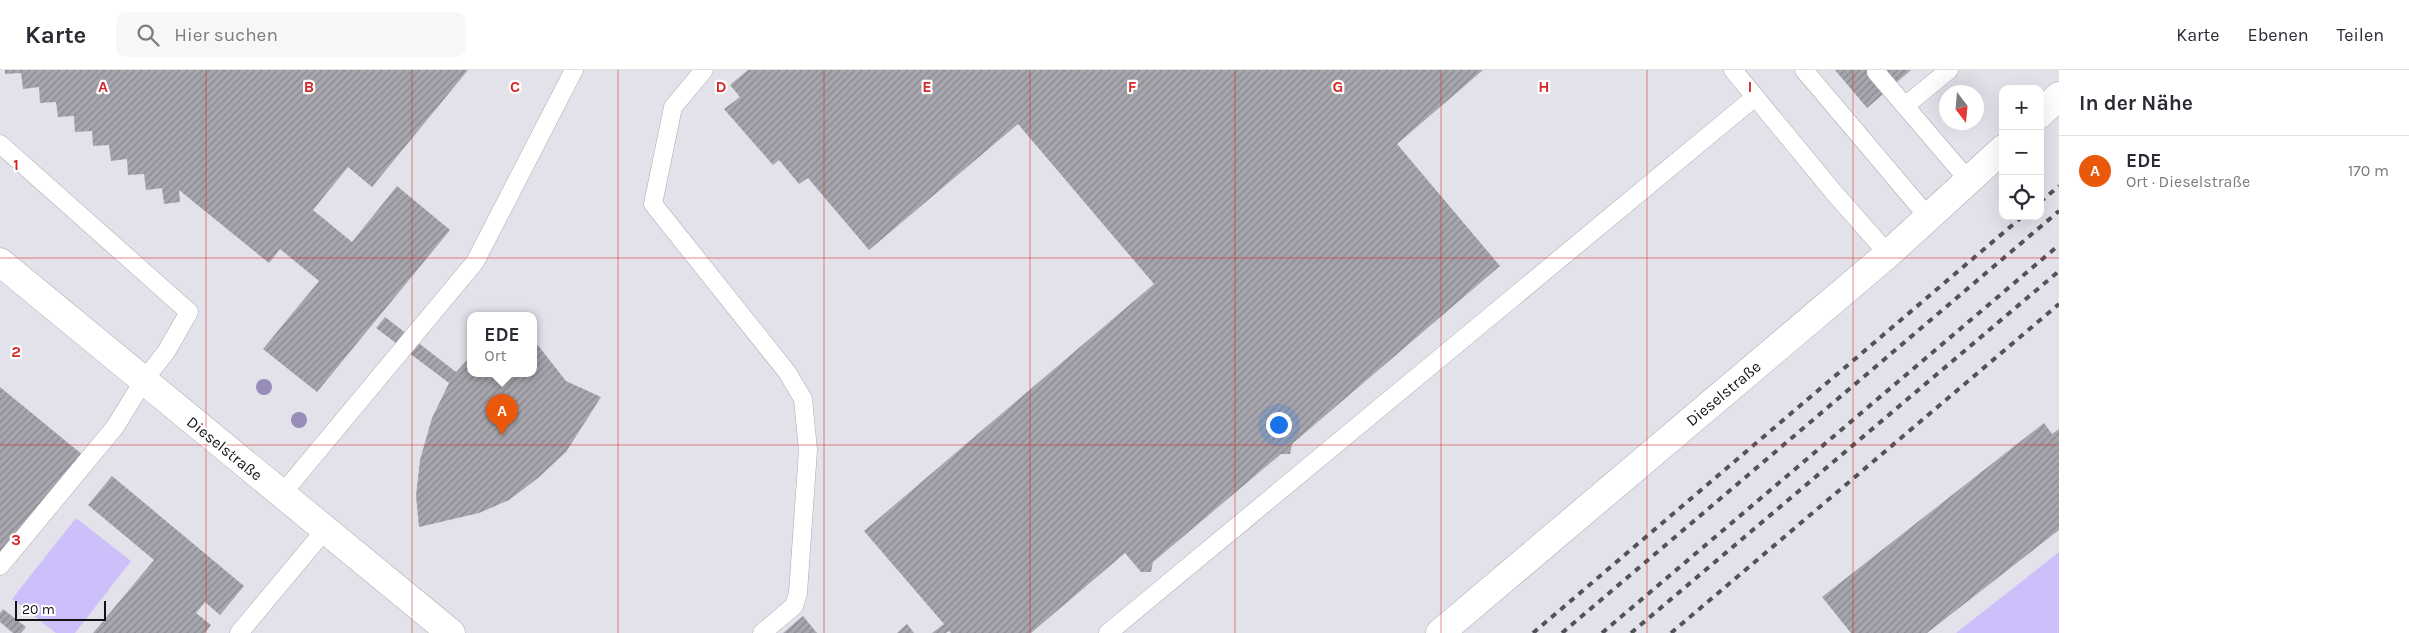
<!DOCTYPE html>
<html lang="de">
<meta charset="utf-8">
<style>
body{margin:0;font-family:Karla,sans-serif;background:#f7f7f7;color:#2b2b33}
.controls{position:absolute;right:15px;top:15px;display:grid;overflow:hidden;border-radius:10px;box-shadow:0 5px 20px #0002}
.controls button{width:45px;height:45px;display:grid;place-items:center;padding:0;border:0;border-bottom:1px solid #e1e1e2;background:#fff;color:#2b2b33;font:25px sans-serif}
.compass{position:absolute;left:1939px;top:15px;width:45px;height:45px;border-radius:50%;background:#fff;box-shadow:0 5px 20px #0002;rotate:164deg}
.scale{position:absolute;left:15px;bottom:12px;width:91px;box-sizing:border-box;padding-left:5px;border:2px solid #131215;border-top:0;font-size:14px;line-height:18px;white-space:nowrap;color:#131215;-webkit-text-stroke:4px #fff;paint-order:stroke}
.you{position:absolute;left:1278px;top:354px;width:18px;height:18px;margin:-12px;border:4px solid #fff;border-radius:50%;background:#1a73e8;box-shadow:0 0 0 8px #1a73e833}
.badge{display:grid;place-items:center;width:32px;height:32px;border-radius:50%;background:#ea580c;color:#fff;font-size:16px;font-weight:700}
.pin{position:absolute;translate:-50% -41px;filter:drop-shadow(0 1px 2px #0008)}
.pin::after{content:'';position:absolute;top:26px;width:18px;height:15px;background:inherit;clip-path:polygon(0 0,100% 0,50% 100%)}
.popup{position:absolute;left:467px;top:242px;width:70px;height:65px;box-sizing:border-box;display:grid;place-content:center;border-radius:10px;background:#fff;filter:drop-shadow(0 1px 4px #0005);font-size:16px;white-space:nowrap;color:#7c7c81}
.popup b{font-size:19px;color:#2b2b33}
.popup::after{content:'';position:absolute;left:50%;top:100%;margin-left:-10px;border:10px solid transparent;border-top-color:#fff}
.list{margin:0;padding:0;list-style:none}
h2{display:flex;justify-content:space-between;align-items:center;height:65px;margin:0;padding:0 20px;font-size:21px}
h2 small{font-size:16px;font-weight:400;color:#7c7c81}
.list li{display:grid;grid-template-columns:32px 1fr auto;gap:15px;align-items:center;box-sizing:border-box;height:70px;padding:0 20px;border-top:1px solid #e1e1e2}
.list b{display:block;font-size:19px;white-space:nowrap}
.list p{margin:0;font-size:16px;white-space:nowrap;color:#7c7c81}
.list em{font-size:16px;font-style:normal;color:#7c7c81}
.icon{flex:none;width:28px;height:28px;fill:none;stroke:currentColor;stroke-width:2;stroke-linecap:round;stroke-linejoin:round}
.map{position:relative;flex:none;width:2059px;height:563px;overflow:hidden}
header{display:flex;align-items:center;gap:30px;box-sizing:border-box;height:70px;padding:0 25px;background:#fff;border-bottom:1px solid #e1e1e2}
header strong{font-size:24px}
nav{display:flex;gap:28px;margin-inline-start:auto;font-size:18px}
.search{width:350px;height:45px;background:#f7f7f7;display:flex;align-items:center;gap:12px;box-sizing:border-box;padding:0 18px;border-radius:10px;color:#7c7c81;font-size:19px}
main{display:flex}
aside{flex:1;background:#fff}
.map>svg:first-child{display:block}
.green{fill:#cdbffa}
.building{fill:url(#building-hatch)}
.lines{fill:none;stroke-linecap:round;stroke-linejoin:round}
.lane-casing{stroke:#aba9b1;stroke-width:19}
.street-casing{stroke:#aba9b1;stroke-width:29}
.lane{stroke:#fff;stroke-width:18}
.street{stroke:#fff;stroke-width:28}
.rail{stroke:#535257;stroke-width:4;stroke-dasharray:6 6;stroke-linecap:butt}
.tree{fill:#988cb8}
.grid{fill:none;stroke:#d62828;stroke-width:1;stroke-opacity:0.55}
.labels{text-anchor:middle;stroke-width:4.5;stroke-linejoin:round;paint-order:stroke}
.street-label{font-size:16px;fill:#131215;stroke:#fff}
.grid-label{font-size:16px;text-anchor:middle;font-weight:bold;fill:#d62828;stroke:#fff;stroke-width:4.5;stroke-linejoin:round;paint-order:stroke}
</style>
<header>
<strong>Karte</strong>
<div class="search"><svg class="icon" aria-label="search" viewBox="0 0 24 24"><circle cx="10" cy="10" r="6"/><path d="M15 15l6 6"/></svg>Hier suchen</div>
<nav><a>Karte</a><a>Ebenen</a><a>Teilen</a></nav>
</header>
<main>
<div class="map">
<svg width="2059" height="563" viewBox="0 0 2059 563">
<defs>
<pattern id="building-hatch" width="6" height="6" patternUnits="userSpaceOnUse" patternTransform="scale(1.25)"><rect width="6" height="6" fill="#a7a6ae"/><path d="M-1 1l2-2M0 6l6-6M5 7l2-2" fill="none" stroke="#87868c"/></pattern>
</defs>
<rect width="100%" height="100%" fill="#e3e2ea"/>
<g class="green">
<path d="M76 448 131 491 75 563H56L12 529Z"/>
<path d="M2059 482V563H1956Z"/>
</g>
<g class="building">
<path d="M5 0H468L372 117 348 97 313 140 352 172 397 116 450 160 317 322 263 279 319 211 280 179 269 193 179 120 180 132 164 134 162 118 146 120 144 104 128 105 127 89 111 91 109 75 93 76 92 61 75 62 74 46 58 47 56 32 40 33 39 17 23 19 21 3 5 4Z"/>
<path d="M748 0H1483L1397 74 1500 196 1292 374 1290 384H1281L1153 492 1151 502H1141L1125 483 1031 563H951L949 561 946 563H932L944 554 864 461 1154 214 1018 54 869 180 808 108 799 114 779 90 773 95 724 39 740 27 730 15Z"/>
<path d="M1835 0H1911L1867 38Z"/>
<path d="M385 247 456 302 471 286V304H533V269L566 311 601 327 566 382 538 408 509 430 479 443 419 457 416 426 420 390 432 348 449 313 376 258Z"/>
<path d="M0 317 84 386 0 488Z"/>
<path d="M2044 353 2052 364 2059 359V460L1927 563H1851L1822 527Z"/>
<path d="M112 406 244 516 220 545 205 532 196 543 211 555 205 563H93L154 490 88 435Z"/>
<path d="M3 539 26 557 21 563H13L0 552V543Z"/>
<path d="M803 546 817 563H783Z"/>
<path d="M907 554 914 563H897Z"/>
</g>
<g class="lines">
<g class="lane-casing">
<g id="lane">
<path d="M704 0 673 37 653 134 787 302 803 329 808 380 798 523 794 536 762 563"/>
<path d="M1733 0 1836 125 1888 184"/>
<path d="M1804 0 1929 148"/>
<path d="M1949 0 1905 36 1969 111"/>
<path d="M1876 2 1905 36"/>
<path d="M0 74 189 242 166 282 144 310 115 357 0 496"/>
<path d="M282 424 475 192 574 0"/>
<path d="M239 563 325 460"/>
<path d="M1108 563 1755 27"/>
</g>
</g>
<g class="street-casing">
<g id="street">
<path d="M2040 44 2059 26"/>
<path d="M0 192 451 563"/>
<path d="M1440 563 1888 184 2003 79"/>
</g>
</g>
<use href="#lane" class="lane"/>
<use href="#street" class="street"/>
<g class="rail">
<path d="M2040 132 2059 116"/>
<path d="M1533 563 2023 146"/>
<path d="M1562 563 2059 141"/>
<path d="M1602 563 2059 175"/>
<path d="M1631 563 2059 201"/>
<path d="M1671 563 2059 234"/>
</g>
</g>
<g class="tree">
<circle cx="264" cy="317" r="8"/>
<circle cx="299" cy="350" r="8"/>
</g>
<path class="grid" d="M206 0V563M412 0V563M618 0V563M824 0V563M1030 0V563M1235 0V563M1441 0V563M1647 0V563M1853 0V563M0 188H2059M0 375H2059"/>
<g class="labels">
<g class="street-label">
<text transform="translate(1723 323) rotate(-40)" y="6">Dieselstraße</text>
<text transform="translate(225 378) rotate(39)" y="6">Dieselstraße</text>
</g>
</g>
<g class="grid-label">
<text x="103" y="22">A</text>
<text x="309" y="22">B</text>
<text x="515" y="22">C</text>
<text x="721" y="22">D</text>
<text x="927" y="22">E</text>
<text x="1132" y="22">F</text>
<text x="1338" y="22">G</text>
<text x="1544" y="22">H</text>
<text x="1750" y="22">I</text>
<text x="16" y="100">1</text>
<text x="16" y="287">2</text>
<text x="16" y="475">3</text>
</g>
</svg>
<div class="controls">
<button>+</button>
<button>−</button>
<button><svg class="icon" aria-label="locate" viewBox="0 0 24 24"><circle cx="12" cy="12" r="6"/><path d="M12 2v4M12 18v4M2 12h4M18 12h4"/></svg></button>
</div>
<svg class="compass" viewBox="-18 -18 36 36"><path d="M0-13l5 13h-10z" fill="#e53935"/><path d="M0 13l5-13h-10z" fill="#7c7c81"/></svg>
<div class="scale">20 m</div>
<div class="you"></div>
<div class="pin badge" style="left:502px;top:365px">A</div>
<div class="popup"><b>EDE</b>Ort</div>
</div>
<aside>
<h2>In der Nähe<small></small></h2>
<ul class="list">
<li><span class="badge">A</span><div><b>EDE</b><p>Ort · Dieselstraße</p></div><em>170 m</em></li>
</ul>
</aside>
</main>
